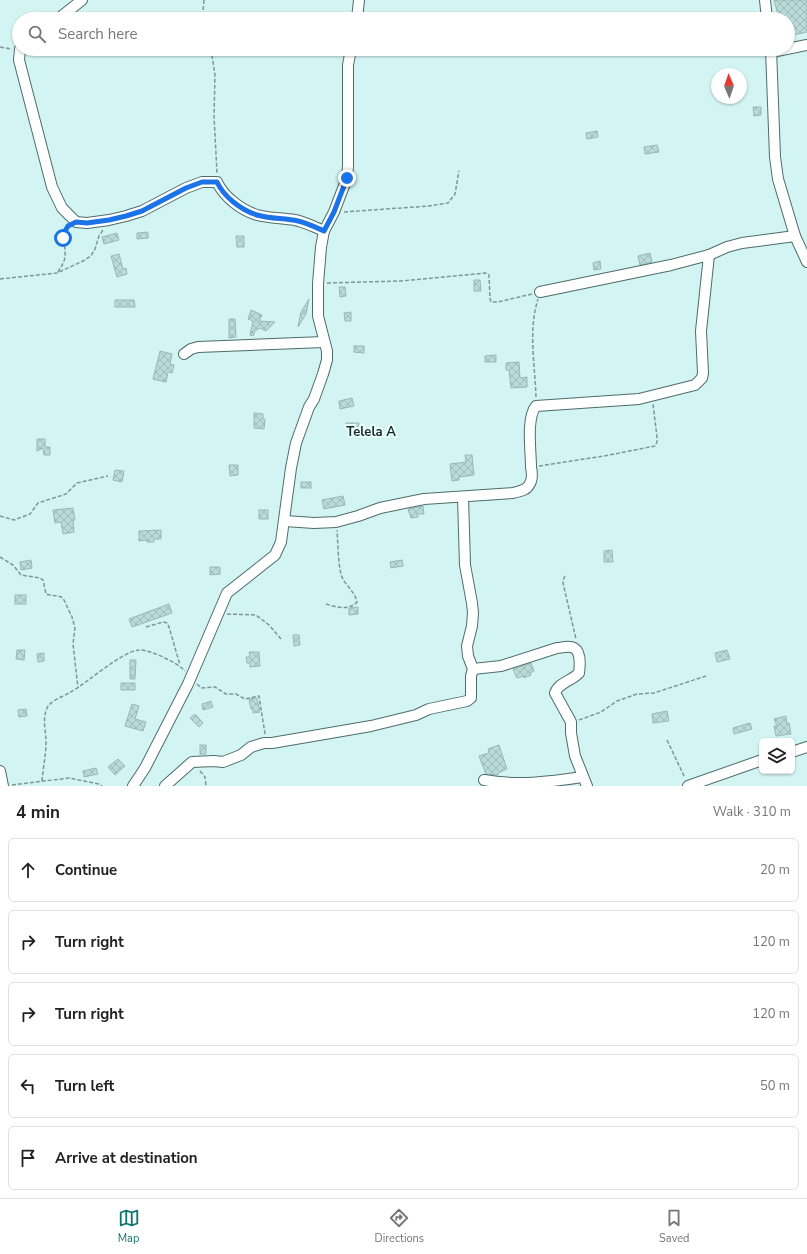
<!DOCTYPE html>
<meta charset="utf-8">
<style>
body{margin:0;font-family:"Nunito Sans",sans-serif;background:#f6f6f6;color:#222}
.controls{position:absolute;right:12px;bottom:12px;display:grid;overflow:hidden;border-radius:6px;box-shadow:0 1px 3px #0004}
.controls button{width:36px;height:36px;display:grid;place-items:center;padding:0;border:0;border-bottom:1px solid #e0e0e0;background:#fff;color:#222;font:20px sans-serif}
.compass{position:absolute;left:711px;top:68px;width:36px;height:36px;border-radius:50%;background:#fff;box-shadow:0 1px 3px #0004;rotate:358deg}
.stop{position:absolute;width:12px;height:12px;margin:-9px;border:3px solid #1a73e8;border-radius:50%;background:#fff}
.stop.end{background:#1a73e8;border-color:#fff;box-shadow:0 1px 4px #0008}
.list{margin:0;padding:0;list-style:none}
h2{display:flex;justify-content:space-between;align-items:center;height:52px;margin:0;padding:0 16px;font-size:17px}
h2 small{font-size:13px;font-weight:400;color:#767676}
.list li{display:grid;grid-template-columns:26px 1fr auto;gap:12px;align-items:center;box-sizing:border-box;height:64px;margin:0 8px 8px;padding:0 8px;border:1px solid #e0e0e0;border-radius:6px}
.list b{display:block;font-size:15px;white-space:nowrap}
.list em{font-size:13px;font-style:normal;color:#767676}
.icon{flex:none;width:22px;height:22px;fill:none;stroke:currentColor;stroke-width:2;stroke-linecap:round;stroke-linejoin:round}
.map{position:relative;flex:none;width:807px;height:786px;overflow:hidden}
.search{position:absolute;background:#fff;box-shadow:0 1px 3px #0004;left:12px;right:12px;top:12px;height:44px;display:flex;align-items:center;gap:10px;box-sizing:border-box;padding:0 14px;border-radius:22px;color:#767676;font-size:15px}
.sheet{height:412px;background:#fff}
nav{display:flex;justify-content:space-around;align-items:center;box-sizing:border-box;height:56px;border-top:1px solid #e0e0e0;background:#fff;font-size:11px;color:#767676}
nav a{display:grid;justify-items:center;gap:2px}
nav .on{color:#0f766e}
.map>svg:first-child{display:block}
.building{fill:url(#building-cross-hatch);stroke:#97b8b7}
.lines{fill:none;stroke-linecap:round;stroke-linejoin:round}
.minor-casing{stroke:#4e6c6c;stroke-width:12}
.path{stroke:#7e9695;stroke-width:1.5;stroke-dasharray:4 2;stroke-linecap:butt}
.minor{stroke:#fff;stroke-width:10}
.route{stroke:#1a73e8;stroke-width:5}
.labels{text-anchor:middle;stroke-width:4;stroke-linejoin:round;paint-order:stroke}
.quarter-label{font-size:13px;font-weight:bold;fill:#1a2727;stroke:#eafefe}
</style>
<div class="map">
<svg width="807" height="786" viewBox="0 0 807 786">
<defs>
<pattern id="building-cross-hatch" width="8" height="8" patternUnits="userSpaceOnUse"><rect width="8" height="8" fill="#b8dad9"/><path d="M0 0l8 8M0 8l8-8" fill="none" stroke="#9ebbba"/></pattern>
</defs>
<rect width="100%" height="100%" fill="#d2f4f3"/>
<g class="building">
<path d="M774 0H807V32L788 36V19H779Z"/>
<path d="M753 107H761V115L754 116Z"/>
<path d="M597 131 598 137 587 139 586 133Z"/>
<path d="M657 145 659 152 645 154 644 147Z"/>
<path d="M148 232V238L137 239V233Z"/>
<path d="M117 233 119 240 104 244 102 237Z"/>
<path d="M236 236H244V247H237Z"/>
<path d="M650 253 652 262 640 265 638 256Z"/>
<path d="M119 254 123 269 126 268 127 274 117 277 111 256Z"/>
<path d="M600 261 601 269 594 270 593 263Z"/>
<path d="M474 280H480L481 291H474Z"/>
<path d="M339 287H345L346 296 340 297Z"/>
<path d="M309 299 306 314 298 327 301 312Z"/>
<path d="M115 300H134L135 307H115Z"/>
<path d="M251 310 262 315 259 321 275 322 266 331 260 328 255 331 253 336 250 335 253 321 248 319Z"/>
<path d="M351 312V321H345L344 313Z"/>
<path d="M229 319H235L236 337 229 338Z"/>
<path d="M354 346H364V353L354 352Z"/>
<path d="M160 351 172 354 170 364 174 365 172 373 168 372 166 382 153 379Z"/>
<path d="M496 355V362H485V356Z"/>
<path d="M519 362 520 378 527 377V387L511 388 509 370H506V363Z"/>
<path d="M352 398 354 406 340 409 339 401Z"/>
<path d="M254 413 263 414V419H265L264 429 254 428Z"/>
<path d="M346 423H359V429H347Z"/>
<path d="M37 439H45V447H50V455H44L43 448 37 451Z"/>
<path d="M465 455H472L474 475 459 477V480L452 481 450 464 466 462Z"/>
<path d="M229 465H238V475L230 476Z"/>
<path d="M115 470 124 471 122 482 113 480Z"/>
<rect x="301" y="482" width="10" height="6"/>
<path d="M343 496 345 505 324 509 322 500Z"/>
<path d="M423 506 424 514H417L418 517 411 518 408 509Z"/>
<path d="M73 508 75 520 73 521 74 532 63 534 61 522 55 523 53 510Z"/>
<rect x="259" y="510" width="9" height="9"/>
<path d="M161 530V539H154V542H147V540L139 541V531Z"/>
<path d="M612 550 613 562H604V551Z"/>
<path d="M31 560 32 568 21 570 20 562Z"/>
<path d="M402 560 403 566 391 568 390 562Z"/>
<path d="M210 567H220V574L210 575Z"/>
<rect x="15" y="595" width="11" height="9"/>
<path d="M169 604 172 613 132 627 129 619Z"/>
<path d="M358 607V614L349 615V608Z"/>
<path d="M293 635H299L300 645 294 646Z"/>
<path d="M17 650H25L24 660 16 659Z"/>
<path d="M727 650 730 659 717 662 715 653Z"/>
<path d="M249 652H259L260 666 250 667V663H247L246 657H250Z"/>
<path d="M44 653V661L38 662 37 654Z"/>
<path d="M130 660H136L135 679H130Z"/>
<path d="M531 663 534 671 530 673 531 675 524 678 523 676 517 678 513 669Z"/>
<rect x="121" y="683" width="14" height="7"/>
<path d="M257 698 260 712 253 713V709H251L249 699Z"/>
<path d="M211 701 213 707 203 710 202 704Z"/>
<path d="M132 704 139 706 135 719 146 722 143 731 125 726Z"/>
<path d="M26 709 27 716 19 717 18 710Z"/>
<path d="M667 711 669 721 653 723 652 714Z"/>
<path d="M194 715H196L203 723 199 727 190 718Z"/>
<path d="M786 716 787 724 789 723 791 734 776 736 774 726H777L774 719Z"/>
<path d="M750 723 752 729 734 734 733 728Z"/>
<rect x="200" y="745" width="6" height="9"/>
<path d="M499 745 507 769 498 773V775L486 774 479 756 489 753 488 749Z"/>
<path d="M118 759 125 766 115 775 108 767Z"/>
<path d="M96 768 98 774 84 777 83 771Z"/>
</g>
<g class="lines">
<g class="minor-casing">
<g id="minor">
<path d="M765 0 767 19"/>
<path d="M58 19 82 0"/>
<path d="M357 19 359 0"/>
<path d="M20 49 19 60 52 187 62 208 76 222 87 223 109 220 126 216 142 211 186 188 202 182H217C224 197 241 210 257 215 269 218 282 218 295 220 305 222 314 227 324 231"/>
<path d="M771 49 775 157 778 179 795 236 807 262"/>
<path d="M772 52 807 45"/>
<path d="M540 292 671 265 709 255 727 247 742 243 795 236"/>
<path d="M184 354 191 349 198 347 324 342"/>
<path d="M285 521 314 523 336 522 358 516 380 508 424 499 513 493C519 491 526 491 529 485 533 480 532 472 531 467 531 451 526 418 536 406L639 399 695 385 702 378 703 373 701 331 709 255"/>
<path d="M473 669 501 666 557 648C562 648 569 645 574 648 581 652 580 666 579 673 572 681 559 682 555 693L571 722V733L575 756 587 786"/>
<path d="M792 752 807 747"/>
<path d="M0 771 3 786"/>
<path d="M484 780C516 786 550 782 582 777"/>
<path d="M133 786 145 768 188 684 227 593 275 555 281 542 291 468 296 443 309 407 314 399 323 374 327 360V351L318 316V284L321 247 324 231 334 212 347 178 348 166V65L351 49"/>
<path d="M165 786 192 762 214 761 223 762 241 755 251 747 264 743H272L371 726 416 715 429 709 467 701 471 698V676L473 669 468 656 467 646 472 626 473 613 472 603 465 565 463 497"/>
<path d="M688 786 762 760"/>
</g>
</g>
<g class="path">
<path d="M204 0 203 11 205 19"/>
<path d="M0 47 12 49"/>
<path d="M211 49 215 75 214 116 217 173"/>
<path d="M344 212 429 206 448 203 455 194 459 171"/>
<path d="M58 272C61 267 64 263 65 257 66 246 61 237 68 226"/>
<path d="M0 279 57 273 83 261 91 256 95 249 99 236 103 230"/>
<path d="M327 283 401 281 486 273 489 275 490 298 491 302H498L532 294"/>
<path d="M536 397C535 364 528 331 538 299"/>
<path d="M539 466 604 456 655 446 657 442V437L653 404"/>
<path d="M0 516 14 520 30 514 38 503 66 494 77 483 108 476"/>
<path d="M0 557 13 565 21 575 40 578 43 580 46 594C52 596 58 595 63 598L72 617 75 628 73 644 78 688"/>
<path d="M565 576 563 580V583L576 639"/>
<path d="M326 604C336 607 349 611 357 602 355 591 344 585 341 574 338 562 338 543 337 530"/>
<path d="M227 614 256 615 269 625 281 639"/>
<path d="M146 627 163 622 167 623 169 627 180 665"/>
<path d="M197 684 201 688 215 687 226 694H236L245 699 259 696 265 734"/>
<path d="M579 720 601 712 617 701 637 694 654 693 706 676"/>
<path d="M667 740 685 778"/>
<path d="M200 771 205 777 206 786"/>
<path d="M42 781C43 768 46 755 46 742 46 731 42 719 47 708 50 701 62 697 69 693 86 684 122 651 139 650 149 649 178 663 185 671"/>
<path d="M12 785 69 778 99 784 102 786"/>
</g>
<use href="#minor" class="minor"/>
</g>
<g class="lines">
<path class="route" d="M63 238 65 231 68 226 76 222 87 223 109 220 126 216 142 211 186 188 202 182H217C224 197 241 210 257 215 270 219 285 218 298 221 307 223 315 227 324 231L334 212 347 178"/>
</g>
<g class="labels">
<g class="quarter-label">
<text x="371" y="436">Telela A</text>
</g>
</g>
</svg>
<div class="controls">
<button><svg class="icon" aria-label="layers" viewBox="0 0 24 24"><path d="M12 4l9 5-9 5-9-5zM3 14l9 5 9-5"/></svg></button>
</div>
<svg class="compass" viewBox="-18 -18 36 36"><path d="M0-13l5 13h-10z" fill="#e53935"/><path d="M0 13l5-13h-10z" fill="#767676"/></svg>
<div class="stop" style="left:63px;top:238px"></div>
<div class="stop end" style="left:347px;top:178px"></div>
<div class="search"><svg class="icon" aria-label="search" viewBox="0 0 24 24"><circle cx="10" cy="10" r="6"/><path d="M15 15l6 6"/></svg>Search here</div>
</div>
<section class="sheet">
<h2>4 min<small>Walk · 310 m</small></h2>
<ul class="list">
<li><svg class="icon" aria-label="ahead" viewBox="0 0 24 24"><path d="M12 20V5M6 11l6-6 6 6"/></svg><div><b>Continue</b></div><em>20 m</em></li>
<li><svg class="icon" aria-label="right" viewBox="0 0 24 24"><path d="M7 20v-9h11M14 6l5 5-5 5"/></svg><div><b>Turn right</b></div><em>120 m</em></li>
<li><svg class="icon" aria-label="right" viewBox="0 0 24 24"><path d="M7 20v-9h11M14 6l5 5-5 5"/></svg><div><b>Turn right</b></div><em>120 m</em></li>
<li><svg class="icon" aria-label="left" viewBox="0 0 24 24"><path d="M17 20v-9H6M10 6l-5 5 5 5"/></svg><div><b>Turn left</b></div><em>50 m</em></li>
<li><svg class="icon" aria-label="arrive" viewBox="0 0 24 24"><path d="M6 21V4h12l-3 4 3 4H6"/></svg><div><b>Arrive at destination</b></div></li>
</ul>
</section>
<nav>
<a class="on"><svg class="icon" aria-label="map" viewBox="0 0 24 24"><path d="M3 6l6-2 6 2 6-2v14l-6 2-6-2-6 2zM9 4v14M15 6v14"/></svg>Map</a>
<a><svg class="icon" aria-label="directions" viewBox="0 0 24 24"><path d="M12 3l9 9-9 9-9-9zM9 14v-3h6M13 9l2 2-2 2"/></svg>Directions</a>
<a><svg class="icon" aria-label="saved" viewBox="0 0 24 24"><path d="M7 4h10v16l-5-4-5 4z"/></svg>Saved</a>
</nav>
